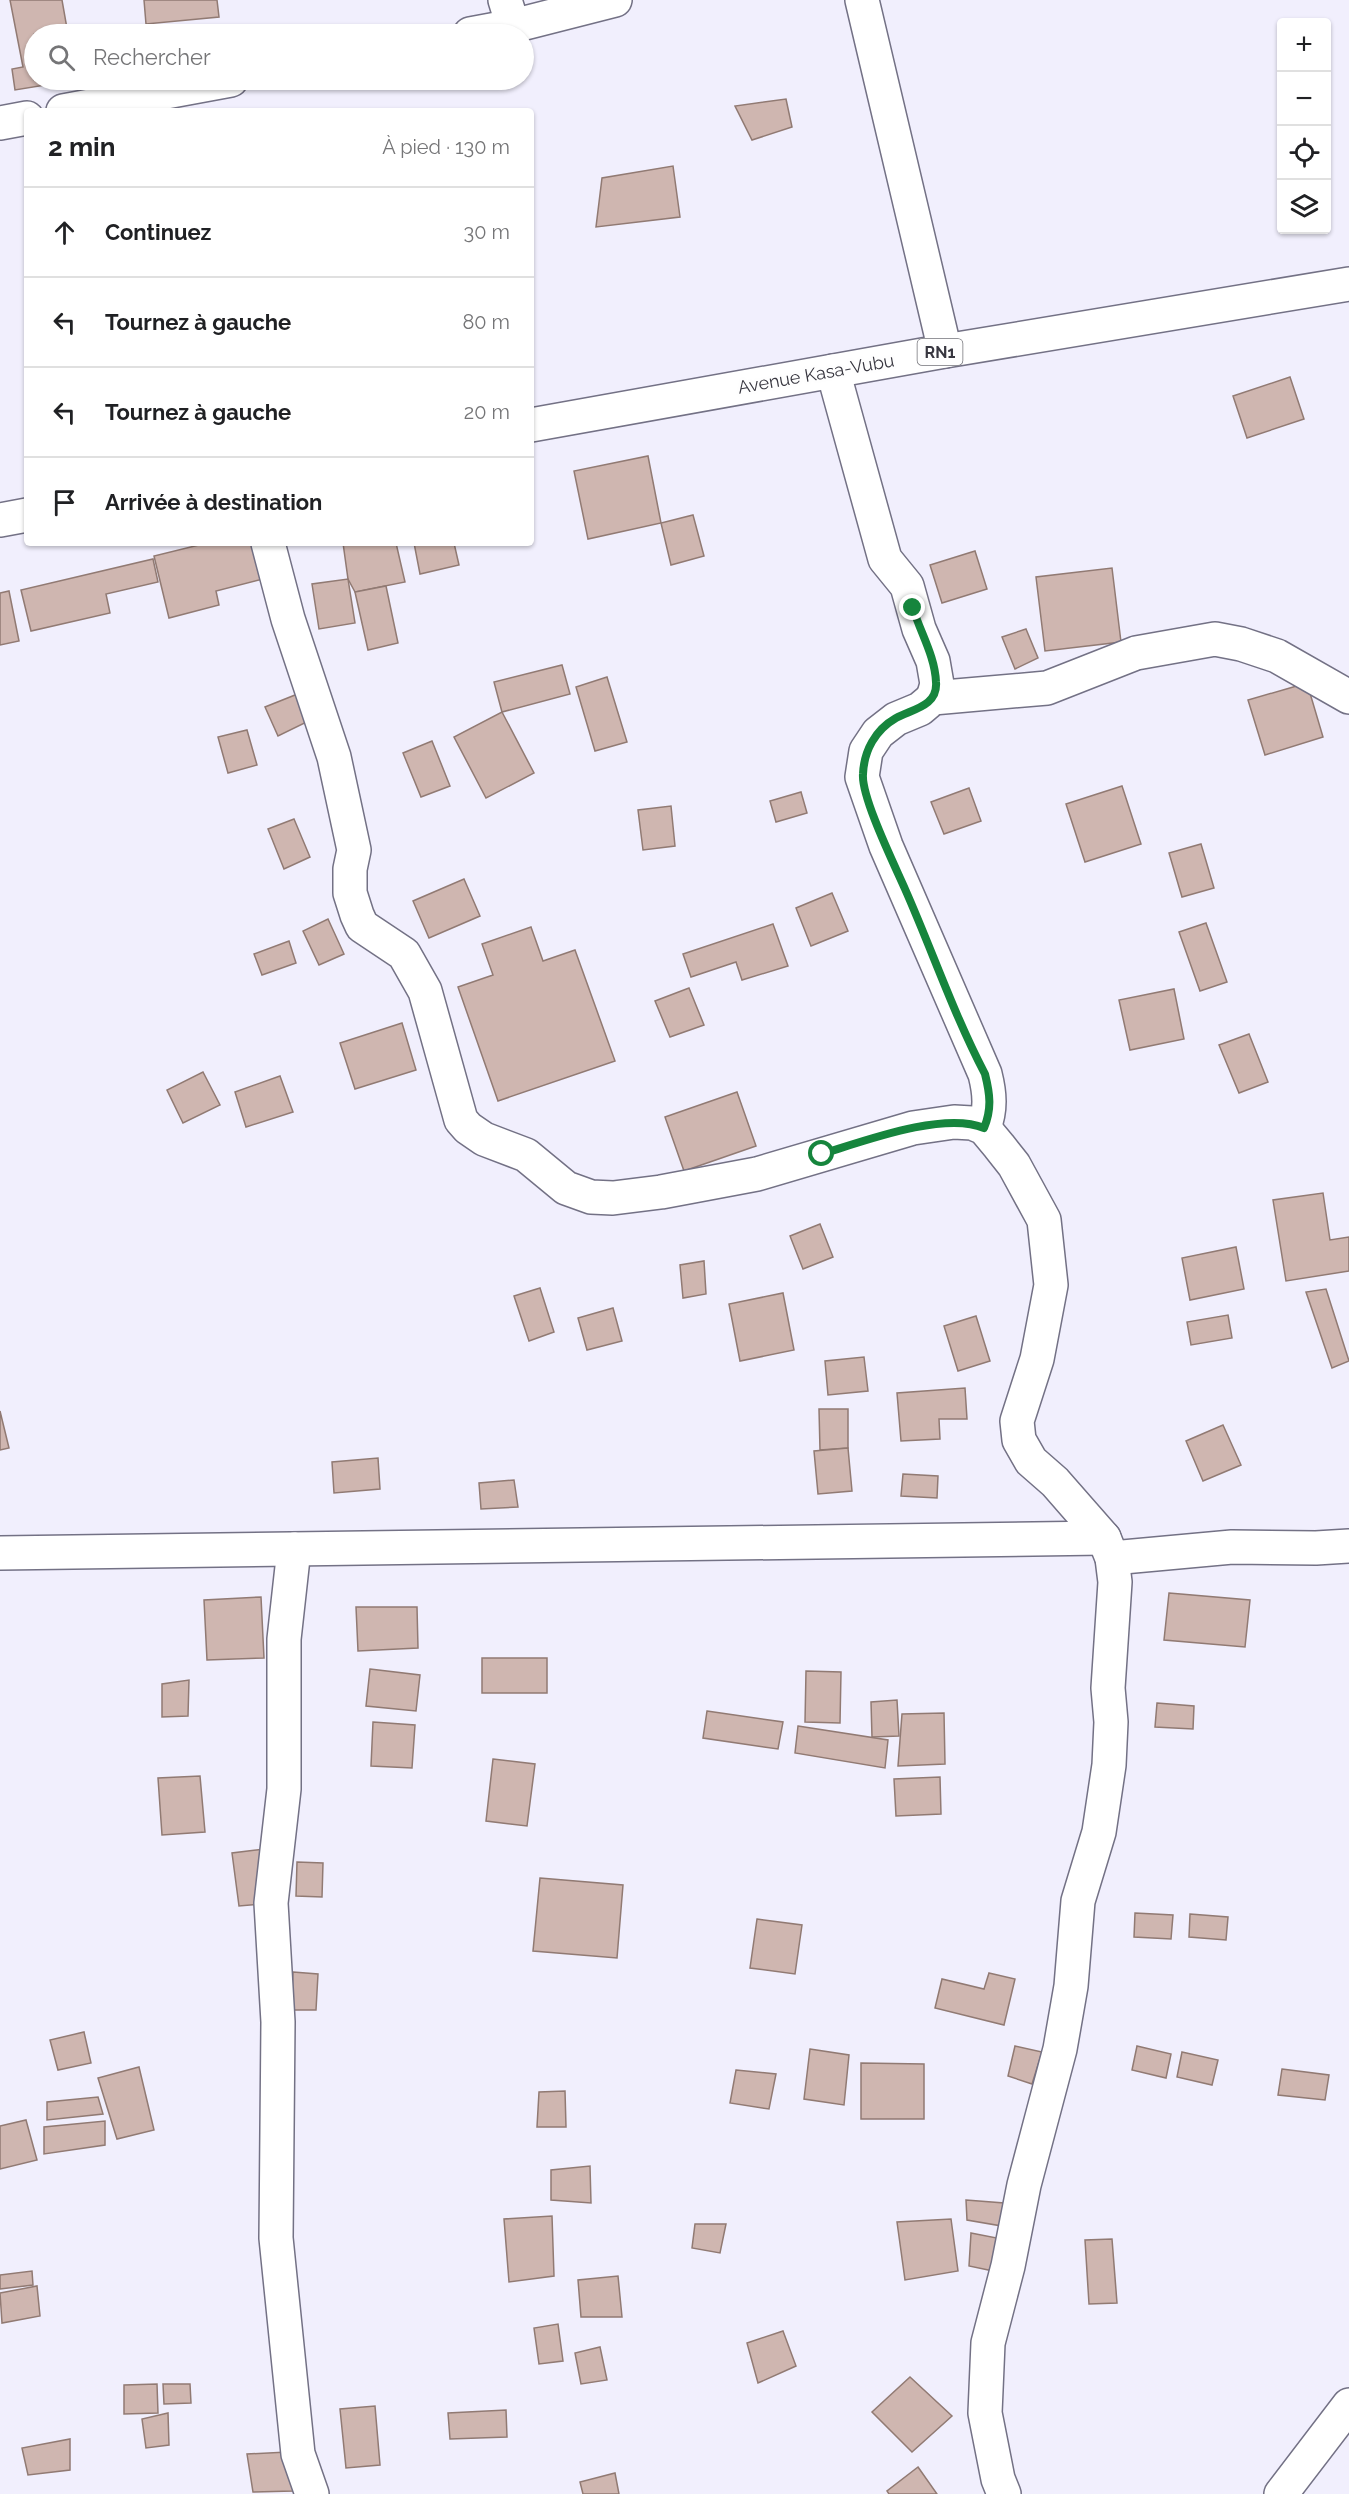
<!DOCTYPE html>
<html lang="fr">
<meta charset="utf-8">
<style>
body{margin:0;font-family:Raleway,sans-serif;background:#f6f6f6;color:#202124}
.controls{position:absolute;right:18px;top:18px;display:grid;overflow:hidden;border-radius:6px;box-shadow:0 2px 4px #0004}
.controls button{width:54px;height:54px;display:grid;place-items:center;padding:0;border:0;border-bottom:2px solid #e0e0e0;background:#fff;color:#202124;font:30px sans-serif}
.stop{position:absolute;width:18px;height:18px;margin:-14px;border:4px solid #16853d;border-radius:50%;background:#fff}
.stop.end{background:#16853d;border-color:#fff;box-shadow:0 2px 6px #0008}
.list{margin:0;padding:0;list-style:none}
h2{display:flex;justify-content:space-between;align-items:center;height:78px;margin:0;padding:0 24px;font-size:26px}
h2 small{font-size:20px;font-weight:400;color:#757577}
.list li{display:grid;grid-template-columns:39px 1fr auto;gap:18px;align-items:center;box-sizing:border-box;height:90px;padding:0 24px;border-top:2px solid #e0e0e0}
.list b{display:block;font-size:22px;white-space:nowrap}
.list em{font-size:20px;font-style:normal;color:#757577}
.icon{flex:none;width:33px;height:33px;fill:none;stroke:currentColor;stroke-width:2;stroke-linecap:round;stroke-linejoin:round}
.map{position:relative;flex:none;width:1349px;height:2494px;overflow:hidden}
.search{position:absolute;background:#fff;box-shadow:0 2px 4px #0004;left:24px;top:24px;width:510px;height:66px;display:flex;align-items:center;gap:15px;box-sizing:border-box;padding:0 21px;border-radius:33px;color:#757577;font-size:22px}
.panel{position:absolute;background:#fff;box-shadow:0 2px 4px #0004;left:24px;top:108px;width:510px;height:438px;border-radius:6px}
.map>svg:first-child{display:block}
.building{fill:#cfb6b0;stroke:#917a73;stroke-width:1.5}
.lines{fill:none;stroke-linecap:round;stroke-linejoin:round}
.minor-casing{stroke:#737185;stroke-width:36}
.highway-casing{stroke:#737185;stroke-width:36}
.minor{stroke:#fff;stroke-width:33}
.highway{stroke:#fff;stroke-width:33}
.route{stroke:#16853d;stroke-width:8}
.labels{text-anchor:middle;stroke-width:6;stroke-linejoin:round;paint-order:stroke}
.shield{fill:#fefefe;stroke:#737379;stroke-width:1.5}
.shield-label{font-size:16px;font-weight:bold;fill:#383740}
.street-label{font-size:18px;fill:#383740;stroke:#fefefe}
</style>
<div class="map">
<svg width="1349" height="2494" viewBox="0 0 1349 2494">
<rect width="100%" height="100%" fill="#f1effd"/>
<g class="building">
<path d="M10 0H62L68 34H34V80H76L15 90 12 69 23 67Z"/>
<path d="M144 0H217L219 17 146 24Z"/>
<path d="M786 99 792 127 752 140 735 106Z"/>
<path d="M673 166 680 217 596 227 602 178Z"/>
<path d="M1290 377 1304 419 1247 438 1233 396Z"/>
<path d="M648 456 661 523 588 539 574 471Z"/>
<path d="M693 515 704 556 671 565 661 523Z"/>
<path d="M207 543H254L263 579 216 591 219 605 169 618 154 556Z"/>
<path d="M343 543H396L405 582 355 592 348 579Z"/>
<path d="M414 543H454L459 565 420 574Z"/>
<path d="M975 551 987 589 942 603 930 565Z"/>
<path d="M153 559 158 582 106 594 110 613 31 631 21 590Z"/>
<path d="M1112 568 1121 642 1045 651 1036 577Z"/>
<path d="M348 579 355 623 319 629 312 584Z"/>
<path d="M386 586 398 643 368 650 355 592Z"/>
<path d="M9 591 19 641 0 645V593Z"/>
<path d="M1026 629 1038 658 1015 669 1002 637Z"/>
<path d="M562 665 570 694 502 712 494 682Z"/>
<path d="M607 677 627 742 595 751 576 687Z"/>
<path d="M1307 683 1323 737 1265 755 1248 700Z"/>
<path d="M305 691 319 716 278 736 265 707Z"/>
<path d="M502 712 534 773 486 798 454 737Z"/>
<path d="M247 730 257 765 228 773 218 737Z"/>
<path d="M432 741 450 786 421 797 403 753Z"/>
<path d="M1122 786 1141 844 1085 862 1066 804Z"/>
<path d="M969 788 981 821 944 834 931 802Z"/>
<path d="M801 792 807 813 776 822 770 801Z"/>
<path d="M671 806 675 846 643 850 638 810Z"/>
<path d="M294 819 310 857 284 869 268 829Z"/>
<path d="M1201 844 1214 888 1182 897 1169 853Z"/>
<path d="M464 879 480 916 429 938 413 901Z"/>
<path d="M832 893 848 931 811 946 796 908Z"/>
<path d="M328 919 344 954 319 965 303 931Z"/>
<path d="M1206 923 1227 982 1200 991 1179 932Z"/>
<path d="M773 924 788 966 742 980 736 962 691 977 683 954Z"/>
<path d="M531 927 543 961 575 950 615 1061 498 1101 458 987 493 975 482 944Z"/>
<path d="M289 941 296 963 262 975 254 954Z"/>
<path d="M689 988 704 1025 670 1037 655 1001Z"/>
<path d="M1174 989 1184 1039 1130 1050 1119 1000Z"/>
<path d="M402 1023 416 1070 355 1089 340 1043Z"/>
<path d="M1249 1034 1268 1082 1239 1093 1219 1045Z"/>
<path d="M203 1072 220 1105 183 1123 167 1090Z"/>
<path d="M280 1076 293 1112 246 1127 235 1092Z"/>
<path d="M737 1092 756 1146 684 1171 665 1117Z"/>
<path d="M1323 1193 1330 1240 1349 1237V1271L1286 1281 1273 1200Z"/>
<path d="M820 1224 833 1257 803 1269 790 1236Z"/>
<path d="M1236 1247 1244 1289 1190 1300 1182 1258Z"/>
<path d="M704 1261 706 1294 683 1298 680 1265Z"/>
<path d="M540 1288 554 1332 529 1341 514 1296Z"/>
<path d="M1326 1289 1349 1361 1332 1368 1306 1292Z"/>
<path d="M783 1293 794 1350 740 1361 729 1304Z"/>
<path d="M613 1308 622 1341 587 1350 578 1318Z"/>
<path d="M1228 1315 1232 1338 1191 1345 1187 1322Z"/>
<path d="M976 1316 990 1361 958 1371 944 1326Z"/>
<path d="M864 1357 868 1391 828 1395 825 1361Z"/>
<path d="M965 1388 967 1419H939L940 1439 901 1441 897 1393Z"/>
<path d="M819 1409H848V1448L820 1450Z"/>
<path d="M0 1411 9 1448 0 1450Z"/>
<path d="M1223 1425 1241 1465 1203 1481 1186 1441Z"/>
<path d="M848 1448 852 1491 818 1494 814 1451Z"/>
<path d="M378 1458 380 1489 334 1493 332 1462Z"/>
<path d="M903 1474 938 1476 937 1498 901 1496Z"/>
<path d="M514 1480 518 1507 481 1509 479 1483Z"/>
<path d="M1169 1593 1250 1600 1245 1647 1164 1640Z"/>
<path d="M261 1597 264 1658 207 1660 204 1600Z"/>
<path d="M356 1607H417L418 1648 358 1651Z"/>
<rect x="482" y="1658" width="65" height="35"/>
<path d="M370 1669 420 1675 416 1711 366 1706Z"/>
<path d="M806 1671 841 1672 840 1723 805 1722Z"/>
<path d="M189 1680 188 1716 162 1717V1684Z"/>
<path d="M897 1700 899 1736 872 1737 871 1702Z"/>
<path d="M1157 1703 1194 1706 1193 1729 1155 1727Z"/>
<path d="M707 1711 783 1722 778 1749 703 1738Z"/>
<path d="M944 1713 945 1764 898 1766 902 1714Z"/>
<path d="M373 1722 415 1725 412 1768 371 1766Z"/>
<path d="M798 1726 888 1740 885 1768 795 1753Z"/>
<path d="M493 1759 535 1764 527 1826 486 1821Z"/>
<path d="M200 1776 205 1832 162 1835 158 1778Z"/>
<path d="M940 1777 941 1814 896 1816 894 1779Z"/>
<path d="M265 1849 271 1903 239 1906 232 1853Z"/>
<path d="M297 1862 323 1863 322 1897 296 1896Z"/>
<path d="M540 1878 623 1885 617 1958 533 1951Z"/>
<path d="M1135 1913 1173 1915 1171 1939 1134 1937Z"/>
<path d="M1190 1914 1228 1917 1226 1940 1189 1937Z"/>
<path d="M757 1919 802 1925 795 1974 750 1968Z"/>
<path d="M293 1972 318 1974 316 2010H291Z"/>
<path d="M989 1973 1015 1979 1004 2025 935 2008 942 1979 984 1989Z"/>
<path d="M84 2032 91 2063 58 2070 50 2040Z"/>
<path d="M1015 2046 1042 2052 1032 2084 1008 2076Z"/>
<path d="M1137 2046 1171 2054 1166 2078 1132 2070Z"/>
<path d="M810 2049 849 2055 844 2105 804 2099Z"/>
<path d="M1182 2052 1218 2060 1212 2085 1177 2077Z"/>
<path d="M861 2063 924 2064V2119H861Z"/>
<path d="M139 2067 154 2130 117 2139 98 2078Z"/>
<path d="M1282 2069 1329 2075 1325 2100 1278 2095Z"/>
<path d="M736 2070 776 2074 769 2109 730 2103Z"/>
<path d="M565 2091 566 2127H537L539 2092Z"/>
<path d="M98 2097 103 2114 47 2120V2102Z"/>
<path d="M26 2120 37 2160 0 2169V2126Z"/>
<path d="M105 2121V2145L44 2154V2127Z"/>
<path d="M590 2166 591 2203 551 2200V2170Z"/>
<path d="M966 2200 1004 2203 1002 2226 967 2220Z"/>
<path d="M552 2216 554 2276 509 2282 504 2219Z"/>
<path d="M951 2219 958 2271 905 2280 897 2222Z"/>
<path d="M695 2224H726L720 2253 692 2248Z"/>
<path d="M971 2233 1002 2239 998 2272 969 2266Z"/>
<path d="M1112 2239 1117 2303 1089 2304 1085 2240Z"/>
<path d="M32 2271 33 2285 0 2289V2275Z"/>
<path d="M618 2276 622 2317H581L578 2280Z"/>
<path d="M37 2286 40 2316 2 2323 0 2293Z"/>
<path d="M558 2324 563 2361 539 2364 534 2328Z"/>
<path d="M783 2331 796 2366 758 2383 747 2343Z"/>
<path d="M600 2347 607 2380 581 2384 575 2353Z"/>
<path d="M910 2377 952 2416 912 2452 872 2412Z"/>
<path d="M157 2384 158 2413 124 2414V2385Z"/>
<path d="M163 2384H190L191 2403 164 2404Z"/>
<path d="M375 2406 380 2465 346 2468 340 2409Z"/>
<path d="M506 2410 507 2437 450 2439 448 2413Z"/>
<path d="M168 2413 169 2445 146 2448 142 2419Z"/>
<path d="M70 2439V2470L28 2475 22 2448Z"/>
<path d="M287 2452 293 2491 253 2492 247 2454Z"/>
<path d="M918 2467 937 2494H889L887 2491Z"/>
<path d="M615 2473 619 2494H583L580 2482Z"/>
</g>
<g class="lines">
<g class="minor-casing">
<g id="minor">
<path d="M505 0 513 26"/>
<path d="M862 0 945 351"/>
<path d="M470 34 513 26 615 0"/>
<path d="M63 111 231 80"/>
<path d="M0 123 27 118"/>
<path d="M833 371 885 559 907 586 919 629 933 661 937 684 933 698"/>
<path d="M268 543 288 619 334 757 354 850 350 869V893L357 915 362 926 404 954 425 991 461 1120 468 1128 484 1139 526 1155 566 1188 591 1197 613 1198 661 1192 757 1174 913 1128 954 1122 972 1123 984 1128 999 1146 1014 1165 1044 1220 1051 1285 1037 1359 1017 1421 1019 1440 1031 1461 1055 1482 1104 1538 1112 1558 1115 1582 1108 1688 1111 1722 1109 1765 1099 1832 1078 1901 1071 1986 1060 2049 1024 2185 1008 2266 988 2343 985 2413 998 2479 1004 2494"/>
<path d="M984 1128C991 1109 990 1094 985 1074L886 846 862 777 866 751 878 733 896 719 920 709 933 698 1047 688 1136 653 1215 639 1241 644 1277 656 1349 697"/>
<path d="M294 1549 284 1639V1789L271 1903 278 2022 276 2238 298 2454 312 2494"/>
<path d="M0 1553 1104 1538"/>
<path d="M1112 1558 1232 1547 1316 1548 1349 1546"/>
<path d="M1281 2494 1349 2405"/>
</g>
</g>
<g class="highway-casing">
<g id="highway">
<path d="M531 425 945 351 1349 284"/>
<path d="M0 520 27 515"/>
</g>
</g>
<use href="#minor" class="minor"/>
<use href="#highway" class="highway"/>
</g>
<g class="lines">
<path class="route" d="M822 1154C864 1141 944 1111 984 1128 992 1109 990 1094 985 1074 954 1015 932 950 905 889 895 866 861 797 863 774 864 751 875 730 896 718 913 709 938 706 936 682 935 656 920 632 913 608"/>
</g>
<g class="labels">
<rect class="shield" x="917.5" y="339" width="45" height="26" rx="4.5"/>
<g class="shield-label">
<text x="940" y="358">RN1</text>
</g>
<g class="street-label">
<text transform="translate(816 374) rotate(-10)" y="6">Avenue Kasa-Vubu</text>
</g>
</g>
</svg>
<div class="controls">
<button>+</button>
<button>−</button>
<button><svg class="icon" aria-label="locate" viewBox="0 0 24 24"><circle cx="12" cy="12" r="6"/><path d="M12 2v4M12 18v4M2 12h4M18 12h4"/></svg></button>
<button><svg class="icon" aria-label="layers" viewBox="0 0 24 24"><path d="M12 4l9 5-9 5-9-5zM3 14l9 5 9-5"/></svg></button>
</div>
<div class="stop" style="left:822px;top:1154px"></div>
<div class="stop end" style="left:913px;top:608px"></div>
<div class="search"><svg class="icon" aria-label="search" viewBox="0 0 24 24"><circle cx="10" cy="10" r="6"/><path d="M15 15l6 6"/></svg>Rechercher</div>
<section class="panel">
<h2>2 min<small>À pied · 130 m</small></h2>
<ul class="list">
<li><svg class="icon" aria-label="ahead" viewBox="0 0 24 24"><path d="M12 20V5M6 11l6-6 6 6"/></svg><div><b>Continuez</b></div><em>30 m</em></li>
<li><svg class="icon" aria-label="left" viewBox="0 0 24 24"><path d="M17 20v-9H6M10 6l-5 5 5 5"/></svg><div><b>Tournez à gauche</b></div><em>80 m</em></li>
<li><svg class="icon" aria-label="left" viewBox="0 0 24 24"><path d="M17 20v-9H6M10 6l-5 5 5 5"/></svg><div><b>Tournez à gauche</b></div><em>20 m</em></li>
<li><svg class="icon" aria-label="arrive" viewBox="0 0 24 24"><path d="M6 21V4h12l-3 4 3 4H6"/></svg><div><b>Arrivée à destination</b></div></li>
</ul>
</section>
</div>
